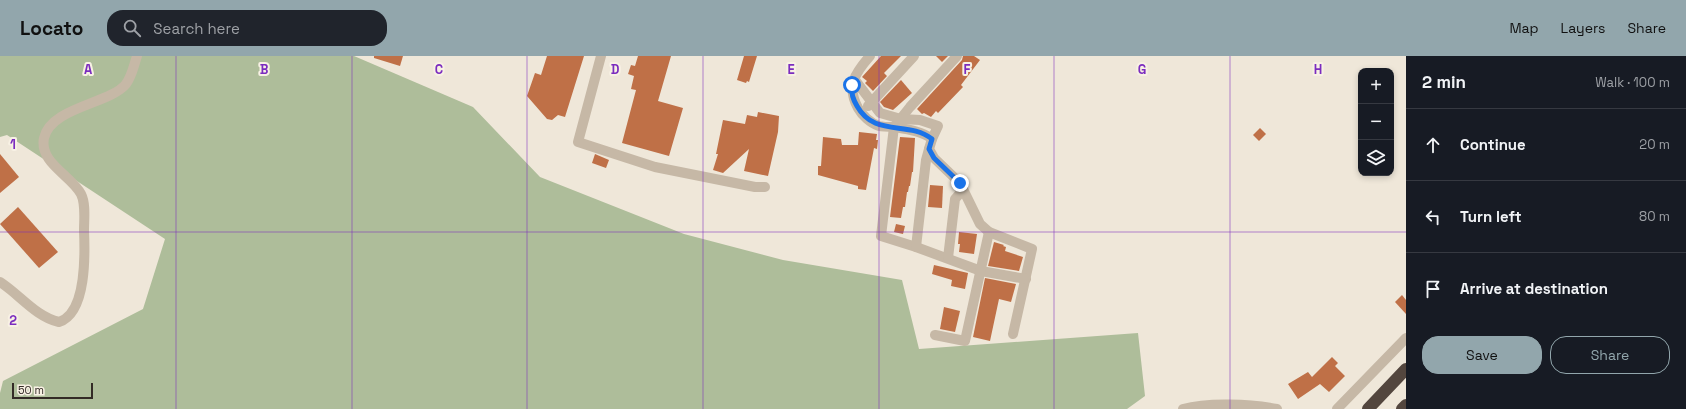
<!DOCTYPE html>
<meta charset="utf-8">
<style>
body{margin:0;font-family:"Space Grotesk",sans-serif;background:#20242c;color:#f1f3f6}
.controls{position:absolute;right:12px;top:12px;display:grid;overflow:hidden;border-radius:8px;box-shadow:0 2px 6px #0003}
.controls button{width:36px;height:36px;display:grid;place-items:center;padding:0;border:0;border-bottom:1px solid #363941;background:#171b24;color:#f1f3f6;font:20px sans-serif}
.scale{position:absolute;left:12px;bottom:10px;width:81px;box-sizing:border-box;padding-left:4px;border:2px solid #332b26;border-top:0;font-size:11px;line-height:14px;white-space:nowrap;color:#332b26;-webkit-text-stroke:3px #f8f1e4;paint-order:stroke}
.stop{position:absolute;width:12px;height:12px;margin:-9px;border:3px solid #1a73e8;border-radius:50%;background:#fff}
.stop.end{background:#1a73e8;border-color:#fff;box-shadow:0 1px 4px #0008}
.list{margin:0;padding:0;list-style:none}
h2{display:flex;justify-content:space-between;align-items:center;height:52px;margin:0;padding:0 16px;font-size:17px}
h2 small{font-size:13px;font-weight:400;color:#9ea1a6}
.list li{display:grid;grid-template-columns:26px 1fr auto;gap:12px;align-items:center;box-sizing:border-box;height:72px;padding:0 16px;border-top:1px solid #363941}
.list b{display:block;font-size:15px;white-space:nowrap}
.list em{font-size:13px;font-style:normal;color:#9ea1a6}
.actions{display:flex;gap:8px;padding:12px 16px}
.actions a{flex:1;padding:9px 0;border:1px solid #92a6ac;border-radius:16px;text-align:center;font-size:14px;color:#92a6ac}
.actions .main{background:#92a6ac;color:#111}
.icon{flex:none;width:22px;height:22px;fill:none;stroke:currentColor;stroke-width:2;stroke-linecap:round;stroke-linejoin:round}
.map{position:relative;flex:none;width:1406px;height:353px;overflow:hidden}
header{display:flex;align-items:center;gap:24px;box-sizing:border-box;height:56px;padding:0 20px;background:#92a6ac;color:#111}
header strong{font-size:19px}
nav{display:flex;gap:22px;margin-inline-start:auto;font-size:14px}
.search{width:280px;height:36px;background:#20242c;display:flex;align-items:center;gap:10px;box-sizing:border-box;padding:0 14px;border-radius:16px;color:#9ea1a6;font-size:15px}
main{display:flex}
aside{flex:1;background:#171b24}
.map>svg:first-child{display:block}
.green{fill:#aebd9a}
.building{fill:#bf7047}
.lines{fill:none;stroke-linecap:round;stroke-linejoin:round}
.street{stroke:#c6b8a6;stroke-width:10}
.highway{stroke:#53463e;stroke-width:12}
.route{stroke:#1a73e8;stroke-width:5}
.grid{fill:none;stroke:#7b2cbf;stroke-width:1;stroke-opacity:0.55}
.grid-label{font-size:13px;text-anchor:middle;font-weight:bold;fill:#7b2cbf;stroke:#f8f1e4;stroke-width:4;stroke-linejoin:round;paint-order:stroke}
</style>
<header>
<strong>Locato</strong>
<div class="search"><svg class="icon" aria-label="search" viewBox="0 0 24 24"><circle cx="10" cy="10" r="6"/><path d="M15 15l6 6"/></svg>Search here</div>
<nav><a>Map</a><a>Layers</a><a>Share</a></nav>
</header>
<main>
<div class="map">
<svg width="1406" height="353" viewBox="0 0 1406 353">
<rect width="100%" height="100%" fill="#efe7d9"/>
<path class="green" d="M0 0H354L473 51 540 121 684 178 783 204 902 224 919 293 1138 277 1145 340 1127 353H0V337L3 325 143 253 165 183 7 79 0 81Z"/>
<g class="building">
<path d="M374 0H403L400 10 374 2Z"/>
<path d="M547 0H584L565 61 558 59 552 64 547 63 527 40 535 17 541 19Z"/>
<path d="M638 0H671L658 45 683 52 669 100 622 87 636 34 631 33 634 20 628 18 631 9 635 10Z"/>
<path d="M744 0H757L749 26 747 25 746 27 737 24Z"/>
<path d="M881 0H901L884 17 887 20 873 35 865 27 867 25 862 21Z"/>
<path d="M936 0H948L942 6Z"/>
<path d="M963 0H974L980 4 961 29 963 31 938 57 936 55 931 61 924 57 922 58 917 53 962 4Z"/>
<path d="M901 24 912 37 893 54 884 51 880 46Z"/>
<path d="M758 56 779 60 778 76 768 120 744 115 749 93 723 117 713 114 718 98H716L723 64 745 68 747 59 757 61Z"/>
<path d="M1260 72 1266 78 1259 85 1253 79Z"/>
<path d="M859 76 877 78 876 84H878L877 93 874 92 866 134 858 133V130L818 119V110H821L823 81 841 83 842 89H858Z"/>
<path d="M900 81 915 82 913 116H912L910 130H909L908 136H907L905 151H903L901 162 890 161Z"/>
<path d="M0 98 19 121 0 137Z"/>
<path d="M595 98 609 104 606 112 592 107Z"/>
<path d="M930 129 943 130 942 152 928 151Z"/>
<path d="M18 151 58 196 39 212 0 168Z"/>
<path d="M896 168 905 170 903 178 894 176Z"/>
<path d="M959 176 977 178 974 198 959 196 960 188H958Z"/>
<path d="M994 186 1004 189 1003 190 1006 191 1005 195 1023 201 1019 215 988 210Z"/>
<path d="M934 209 968 217 965 233 951 230 952 224 932 218Z"/>
<path d="M985 222 1016 228 1011 246 999 243 990 285 973 281Z"/>
<path d="M1402 239 1406 244V258L1395 246Z"/>
<path d="M944 251 960 255 955 276 940 273Z"/>
<path d="M1332 301 1338 307 1335 310 1345 320 1329 336 1320 328 1298 343 1288 328 1308 316 1312 321Z"/>
</g>
<g class="lines">
<g class="street">
<path d="M601 0 578 86 655 111 755 131H765"/>
<path d="M870 0C855 17 846 30 858 52 862 59 870 67 879 70 883 71 889 71 894 71 906 73 922 75 932 83L929 93 934 102 960 127 980 168 989 176 1032 193 1013 278"/>
<path d="M957 0 910 51 894 71 881 180 916 191 981 215 1026 223"/>
<path d="M855 24 880 57 901 63 920 64 938 70 932 83"/>
<path d="M868 50 914 0"/>
<path d="M916 191 926 104 929 93"/>
<path d="M948 202 955 143 963 134"/>
<path d="M0 226C19 238 36 261 59 266 87 257 85 197 84 174 84 163 86 148 81 138 71 119 39 107 44 82 51 51 110 48 126 28 132 20 134 9 137 0"/>
<path d="M935 279 965 285 989 176"/>
<path d="M1183 353C1208 346 1251 348 1277 353"/>
<path d="M1337 353 1406 282"/>
</g>
<g class="highway">
<path d="M1368 353 1406 313"/>
<path d="M1402 353 1406 349"/>
</g>
</g>
<g class="lines">
<path class="route" d="M852 29C851 38 853 43 857 50 875 82 908 64 932 83L929 93 934 102 960 127"/>
</g>
<path class="grid" d="M176 0V353M352 0V353M527 0V353M703 0V353M879 0V353M1054 0V353M1230 0V353M0 176H1406"/>
<g class="grid-label">
<text x="88" y="18">A</text>
<text x="264" y="18">B</text>
<text x="439" y="18">C</text>
<text x="615" y="18">D</text>
<text x="791" y="18">E</text>
<text x="967" y="18">F</text>
<text x="1142" y="18">G</text>
<text x="1318" y="18">H</text>
<text x="13" y="93">1</text>
<text x="13" y="269">2</text>
</g>
</svg>
<div class="controls">
<button>+</button>
<button>−</button>
<button><svg class="icon" aria-label="layers" viewBox="0 0 24 24"><path d="M12 4l9 5-9 5-9-5zM3 14l9 5 9-5"/></svg></button>
</div>
<div class="scale">50 m</div>
<div class="stop" style="left:852px;top:29px"></div>
<div class="stop end" style="left:960px;top:127px"></div>
</div>
<aside>
<h2>2 min<small>Walk · 100 m</small></h2>
<ul class="list">
<li><svg class="icon" aria-label="ahead" viewBox="0 0 24 24"><path d="M12 20V5M6 11l6-6 6 6"/></svg><div><b>Continue</b></div><em>20 m</em></li>
<li><svg class="icon" aria-label="left" viewBox="0 0 24 24"><path d="M17 20v-9H6M10 6l-5 5 5 5"/></svg><div><b>Turn left</b></div><em>80 m</em></li>
<li><svg class="icon" aria-label="arrive" viewBox="0 0 24 24"><path d="M6 21V4h12l-3 4 3 4H6"/></svg><div><b>Arrive at destination</b></div></li>
</ul>
<div class="actions"><a class="main">Save</a><a>Share</a></div>
</aside>
</main>
